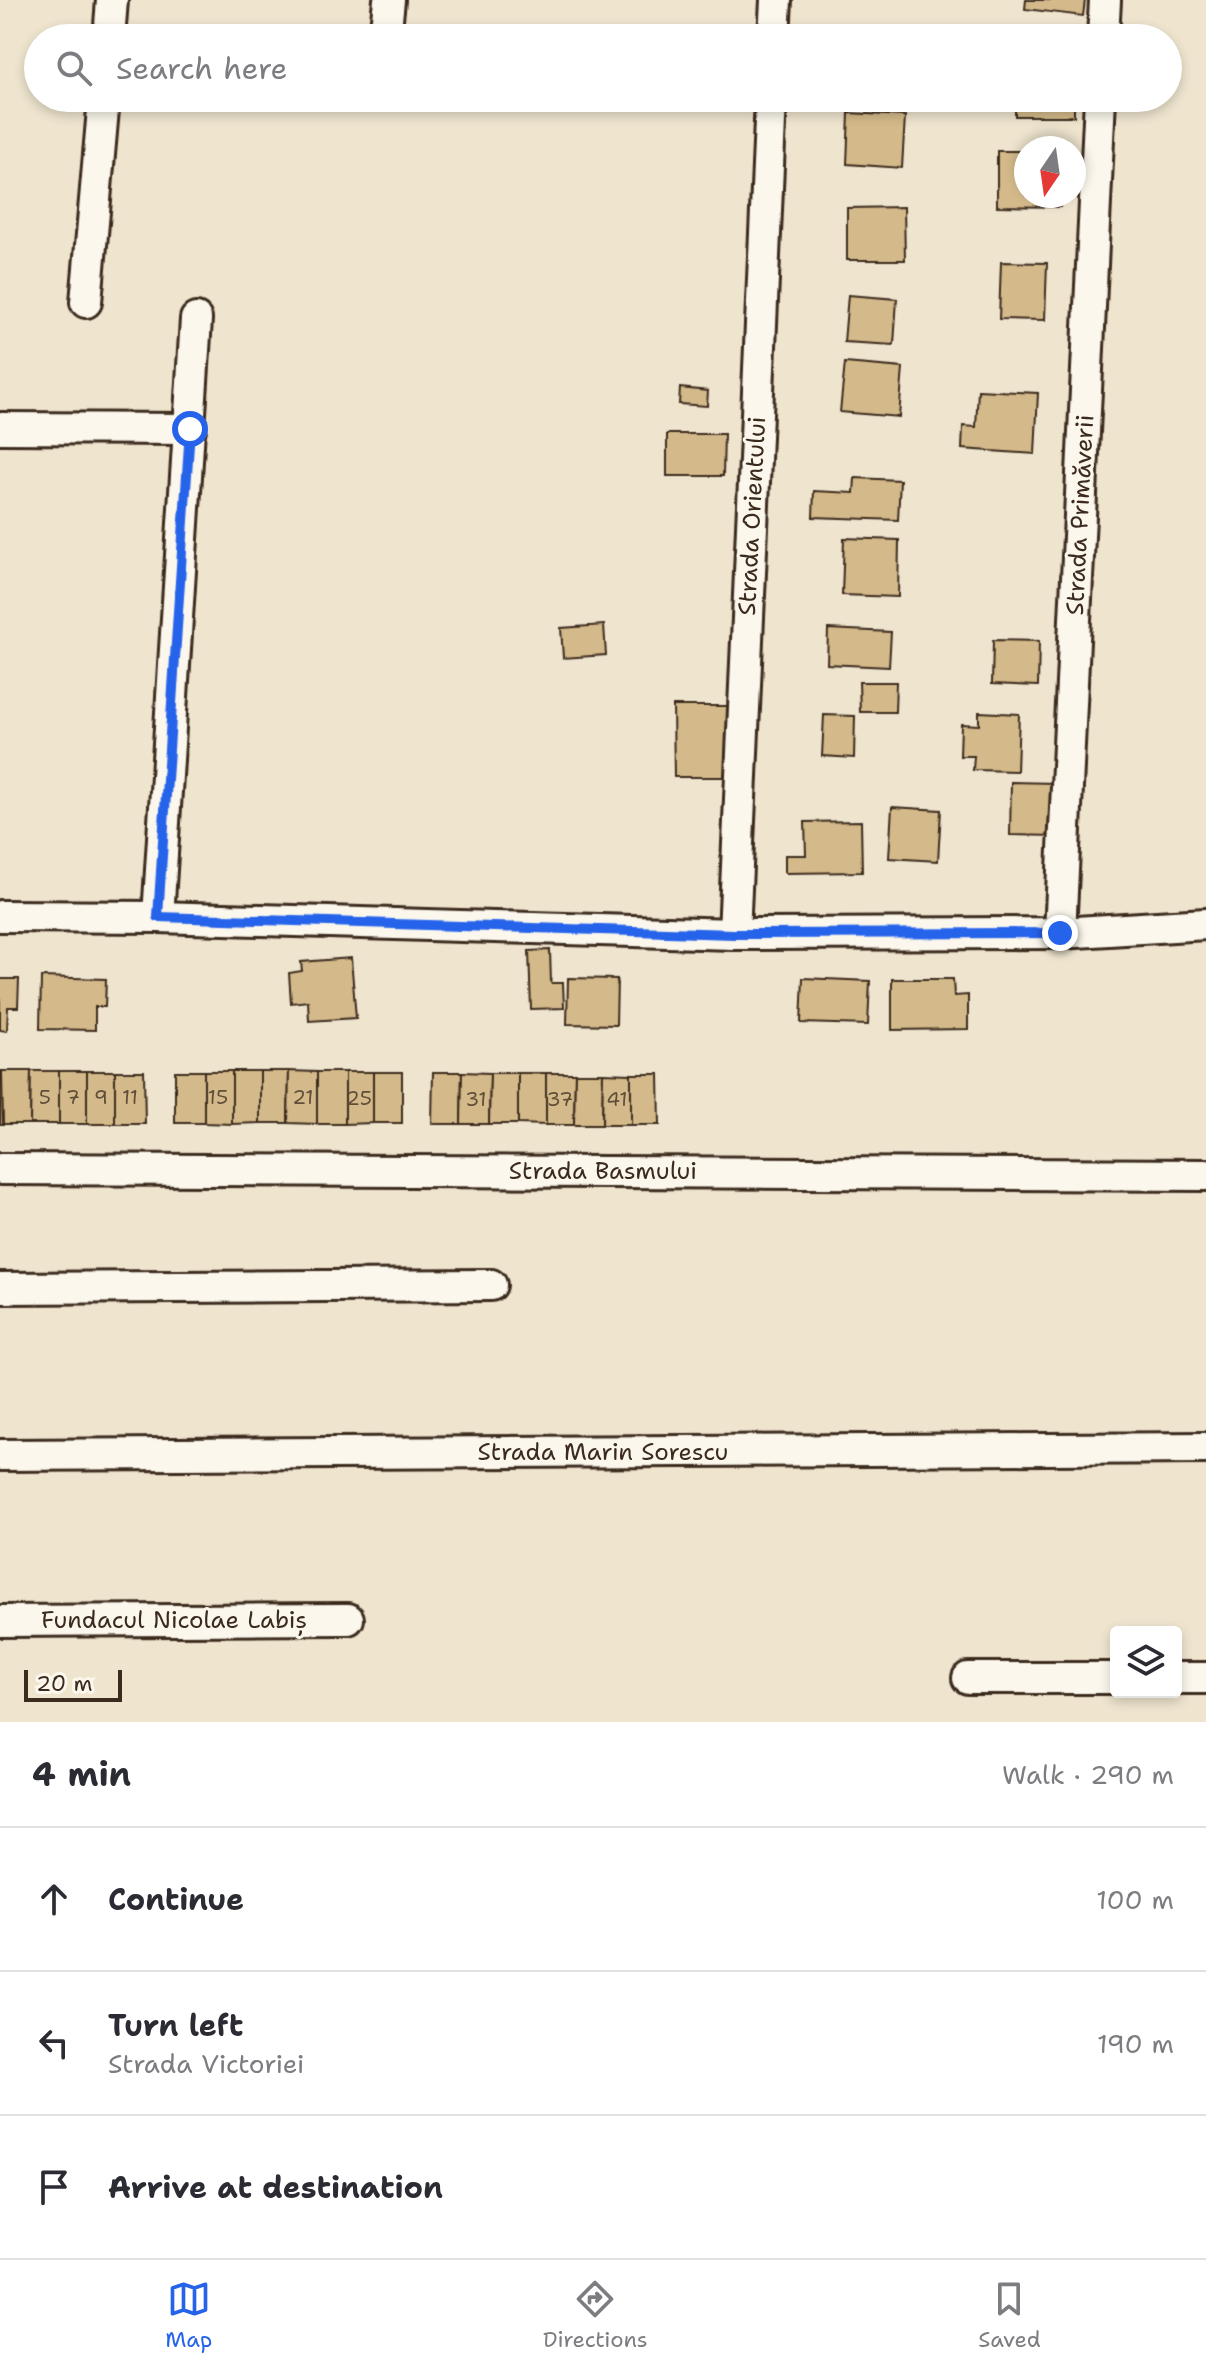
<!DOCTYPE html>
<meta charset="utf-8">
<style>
body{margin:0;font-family:"Shantell Sans",sans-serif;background:#f2f2f3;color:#2b2b33}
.controls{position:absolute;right:24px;bottom:24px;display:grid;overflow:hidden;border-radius:8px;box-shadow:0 4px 12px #0003}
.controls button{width:72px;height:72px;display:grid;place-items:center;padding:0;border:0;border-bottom:2px solid #e1e1e2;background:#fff;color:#2b2b33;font:40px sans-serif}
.compass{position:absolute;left:1014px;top:136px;width:72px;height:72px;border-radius:50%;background:#fff;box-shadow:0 4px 12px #0003;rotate:193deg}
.scale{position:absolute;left:24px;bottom:20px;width:98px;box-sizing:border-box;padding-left:8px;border:4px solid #3b2a1e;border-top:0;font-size:22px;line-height:28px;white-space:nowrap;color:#3b2a1e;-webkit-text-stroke:6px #fbf7ec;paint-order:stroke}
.stop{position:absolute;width:24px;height:24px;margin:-18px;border:6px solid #2563eb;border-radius:50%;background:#fff}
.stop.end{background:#2563eb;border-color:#fff;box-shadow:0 2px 8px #0008}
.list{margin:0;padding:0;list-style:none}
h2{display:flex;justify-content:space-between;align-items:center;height:104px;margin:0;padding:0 32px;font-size:34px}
h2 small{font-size:26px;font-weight:400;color:#7c7c81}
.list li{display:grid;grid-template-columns:52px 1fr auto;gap:24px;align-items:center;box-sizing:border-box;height:144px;padding:0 32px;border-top:2px solid #e1e1e2}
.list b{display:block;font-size:30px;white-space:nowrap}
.list p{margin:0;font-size:26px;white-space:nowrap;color:#7c7c81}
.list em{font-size:26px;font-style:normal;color:#7c7c81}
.icon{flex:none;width:44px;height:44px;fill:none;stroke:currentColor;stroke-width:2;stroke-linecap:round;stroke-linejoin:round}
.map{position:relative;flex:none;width:1206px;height:1722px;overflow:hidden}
.search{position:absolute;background:#fff;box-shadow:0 4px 12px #0003;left:24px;right:24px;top:24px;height:88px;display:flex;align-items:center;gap:20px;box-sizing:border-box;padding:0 28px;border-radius:44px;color:#7c7c81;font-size:30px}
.sheet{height:536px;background:#fff}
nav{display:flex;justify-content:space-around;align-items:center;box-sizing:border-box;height:112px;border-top:2px solid #e1e1e2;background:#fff;font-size:22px;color:#7c7c81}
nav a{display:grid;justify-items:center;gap:4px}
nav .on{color:#2563eb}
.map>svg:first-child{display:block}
.building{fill:#d4ba8a;stroke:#3b2a1e;stroke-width:2}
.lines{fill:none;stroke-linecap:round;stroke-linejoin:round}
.minor-casing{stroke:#3b2a1e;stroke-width:36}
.minor{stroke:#fbf7ec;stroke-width:30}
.route{stroke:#2563eb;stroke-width:10}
.labels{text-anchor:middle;stroke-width:6;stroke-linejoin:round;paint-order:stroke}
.number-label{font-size:20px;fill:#614e39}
.street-label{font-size:24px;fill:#3b2a1e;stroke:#fbf7ec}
</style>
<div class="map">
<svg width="1206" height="1722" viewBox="0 0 1206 1722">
<rect width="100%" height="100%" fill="#efe5cf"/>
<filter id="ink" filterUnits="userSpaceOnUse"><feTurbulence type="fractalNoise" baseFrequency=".0125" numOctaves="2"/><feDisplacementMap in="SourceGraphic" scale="16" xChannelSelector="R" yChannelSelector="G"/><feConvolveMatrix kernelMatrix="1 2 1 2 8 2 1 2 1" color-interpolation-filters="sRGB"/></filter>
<g filter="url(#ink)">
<g class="building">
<path d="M1026 0H1085L1083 16 1025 9Z"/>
<rect x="1015" y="98" width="59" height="18"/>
<path d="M849 113 905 116 902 168 847 164Z"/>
<path d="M997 151H1026V196H1060V207L997 206Z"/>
<path d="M904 207 905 260H847V208Z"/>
<path d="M1001 262 1047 263 1045 320 999 319Z"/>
<path d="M848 295 897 299 894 345 844 342Z"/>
<path d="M845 363 903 368 899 417 840 412Z"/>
<path d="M680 388 708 391 707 406 679 404Z"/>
<path d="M978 390 1038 393 1035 454 962 449 963 426 976 427Z"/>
<path d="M667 434H724L723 476H667Z"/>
<path d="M855 478 900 480 898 520 813 517 814 491 854 493Z"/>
<path d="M844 538 899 540 898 597 842 595Z"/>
<path d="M604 625 606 655 563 658 561 628Z"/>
<path d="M828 629 891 632 889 667 827 664Z"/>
<path d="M993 640 1039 641 1038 686 992 684Z"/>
<path d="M859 682H896L895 712H860Z"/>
<path d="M673 706H732V777H674Z"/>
<path d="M979 712 1019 714 1017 771 973 770 974 756H960L961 724 979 725Z"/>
<path d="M824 715 855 716 854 758 822 756Z"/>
<path d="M1011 782 1056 783V836L1010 835Z"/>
<path d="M892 807 941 810 938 861 889 858Z"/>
<path d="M861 821 862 872 785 873V855H806L805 822Z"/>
<path d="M550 950 551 983H563L564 1008 531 1009 529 951Z"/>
<path d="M351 958 356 1018 309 1021 308 1001 291 1003 289 973 302 971 301 962Z"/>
<path d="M41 977 106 979 105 1007H95V1030L40 1029Z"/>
<path d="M568 978 617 979 616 1025 567 1024Z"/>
<path d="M803 978 870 981 868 1025 801 1023Z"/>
<path d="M0 979H19L18 1007H8L7 1031 0 1030Z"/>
<path d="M892 979H953L954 996 968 995V1029L892 1030Z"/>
<path d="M0 1071H2L3 1124H0Z"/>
<path d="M2 1071H31L30 1124H3Z"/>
<path d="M31 1071H59V1124H30Z"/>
<rect x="59" y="1071" width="28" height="53"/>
<rect x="87" y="1071" width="28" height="53"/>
<path d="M115 1071H144L145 1124H115Z"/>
<rect x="175" y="1071" width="29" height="52"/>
<path d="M204 1071H232V1124L204 1123Z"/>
<path d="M232 1071H260V1123L232 1124Z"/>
<path d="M260 1071H289L288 1123H260Z"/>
<path d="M289 1071 317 1072V1124L288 1123Z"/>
<rect x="317" y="1072" width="28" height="52"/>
<path d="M345 1072H373V1123L345 1124Z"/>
<rect x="373" y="1072" width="29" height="51"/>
<path d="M433 1072H462L461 1124H432Z"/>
<path d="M462 1072 490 1073 489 1124H461Z"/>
<path d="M490 1073H518V1124H489Z"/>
<path d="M518 1073H546V1125L518 1124Z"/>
<path d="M546 1073H575L574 1125H546Z"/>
<path d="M575 1073H603L602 1125H574Z"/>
<path d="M603 1073 631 1074V1125H602Z"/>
<path d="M631 1074H659L660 1125H631Z"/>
</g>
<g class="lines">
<g class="minor-casing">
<g id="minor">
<path d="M109 38 112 0"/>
<path d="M385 38 389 0"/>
<path d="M774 38 776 0"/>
<path d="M1103 38 1105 0"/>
<path d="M86 302 104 98"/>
<path d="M0 428 190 429"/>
<path d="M0 916 158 917 734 934 1060 933 1206 924"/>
<path d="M158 917 196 319"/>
<path d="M1060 933 1100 98"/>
<path d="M734 934 771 98"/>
<path d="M0 1169 1206 1175"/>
<path d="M0 1288 491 1285"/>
<path d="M0 1455 1206 1448"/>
<path d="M0 1621 348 1619"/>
<path d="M968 1678H1116"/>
<path d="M1176 1678H1206"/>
</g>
</g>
<use href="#minor" class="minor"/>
</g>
</g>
<g class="lines" filter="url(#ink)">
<path class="route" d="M190 429 158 917 734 934 1060 933"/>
</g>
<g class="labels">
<g class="number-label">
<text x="45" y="1104">5</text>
<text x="73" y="1104">7</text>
<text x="101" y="1104">9</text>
<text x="130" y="1104">11</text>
<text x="218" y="1104">15</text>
<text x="303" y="1104">21</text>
<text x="359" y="1105">25</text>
<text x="476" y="1106">31</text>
<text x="560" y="1106">37</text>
<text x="617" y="1106">41</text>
</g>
<g class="street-label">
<text transform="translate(1080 515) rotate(-87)" y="8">Strada Primăverii</text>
<text transform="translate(752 516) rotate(-87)" y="8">Strada Orientului</text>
<text x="603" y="1179">Strada Basmului</text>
<text x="603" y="1460">Strada Marin Sorescu</text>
<text x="174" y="1628">Fundacul Nicolae Labiș</text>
</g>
</g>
</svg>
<div class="controls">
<button><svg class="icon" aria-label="layers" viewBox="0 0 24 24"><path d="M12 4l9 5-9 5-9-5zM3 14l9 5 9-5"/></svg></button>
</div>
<svg class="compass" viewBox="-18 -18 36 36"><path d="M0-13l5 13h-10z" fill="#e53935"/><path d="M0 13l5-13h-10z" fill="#7c7c81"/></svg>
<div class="scale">20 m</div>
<div class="stop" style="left:190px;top:429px"></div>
<div class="stop end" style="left:1060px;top:933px"></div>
<div class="search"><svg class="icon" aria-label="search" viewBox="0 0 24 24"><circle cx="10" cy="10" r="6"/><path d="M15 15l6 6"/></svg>Search here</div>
</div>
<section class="sheet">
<h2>4 min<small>Walk · 290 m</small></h2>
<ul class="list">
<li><svg class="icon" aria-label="ahead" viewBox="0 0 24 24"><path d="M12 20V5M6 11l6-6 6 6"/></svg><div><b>Continue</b></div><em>100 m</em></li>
<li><svg class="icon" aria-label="left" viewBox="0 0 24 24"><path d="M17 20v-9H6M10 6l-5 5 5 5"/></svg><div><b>Turn left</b><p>Strada Victoriei</p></div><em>190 m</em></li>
<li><svg class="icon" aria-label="arrive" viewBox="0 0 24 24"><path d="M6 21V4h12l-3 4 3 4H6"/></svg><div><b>Arrive at destination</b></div></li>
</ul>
</section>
<nav>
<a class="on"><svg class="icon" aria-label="map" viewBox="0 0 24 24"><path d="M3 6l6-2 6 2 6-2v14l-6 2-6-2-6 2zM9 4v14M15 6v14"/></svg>Map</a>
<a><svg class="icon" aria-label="directions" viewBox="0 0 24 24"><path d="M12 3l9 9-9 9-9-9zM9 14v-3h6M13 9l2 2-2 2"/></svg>Directions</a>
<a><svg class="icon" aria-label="saved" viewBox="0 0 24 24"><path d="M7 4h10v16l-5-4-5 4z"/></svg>Saved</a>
</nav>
